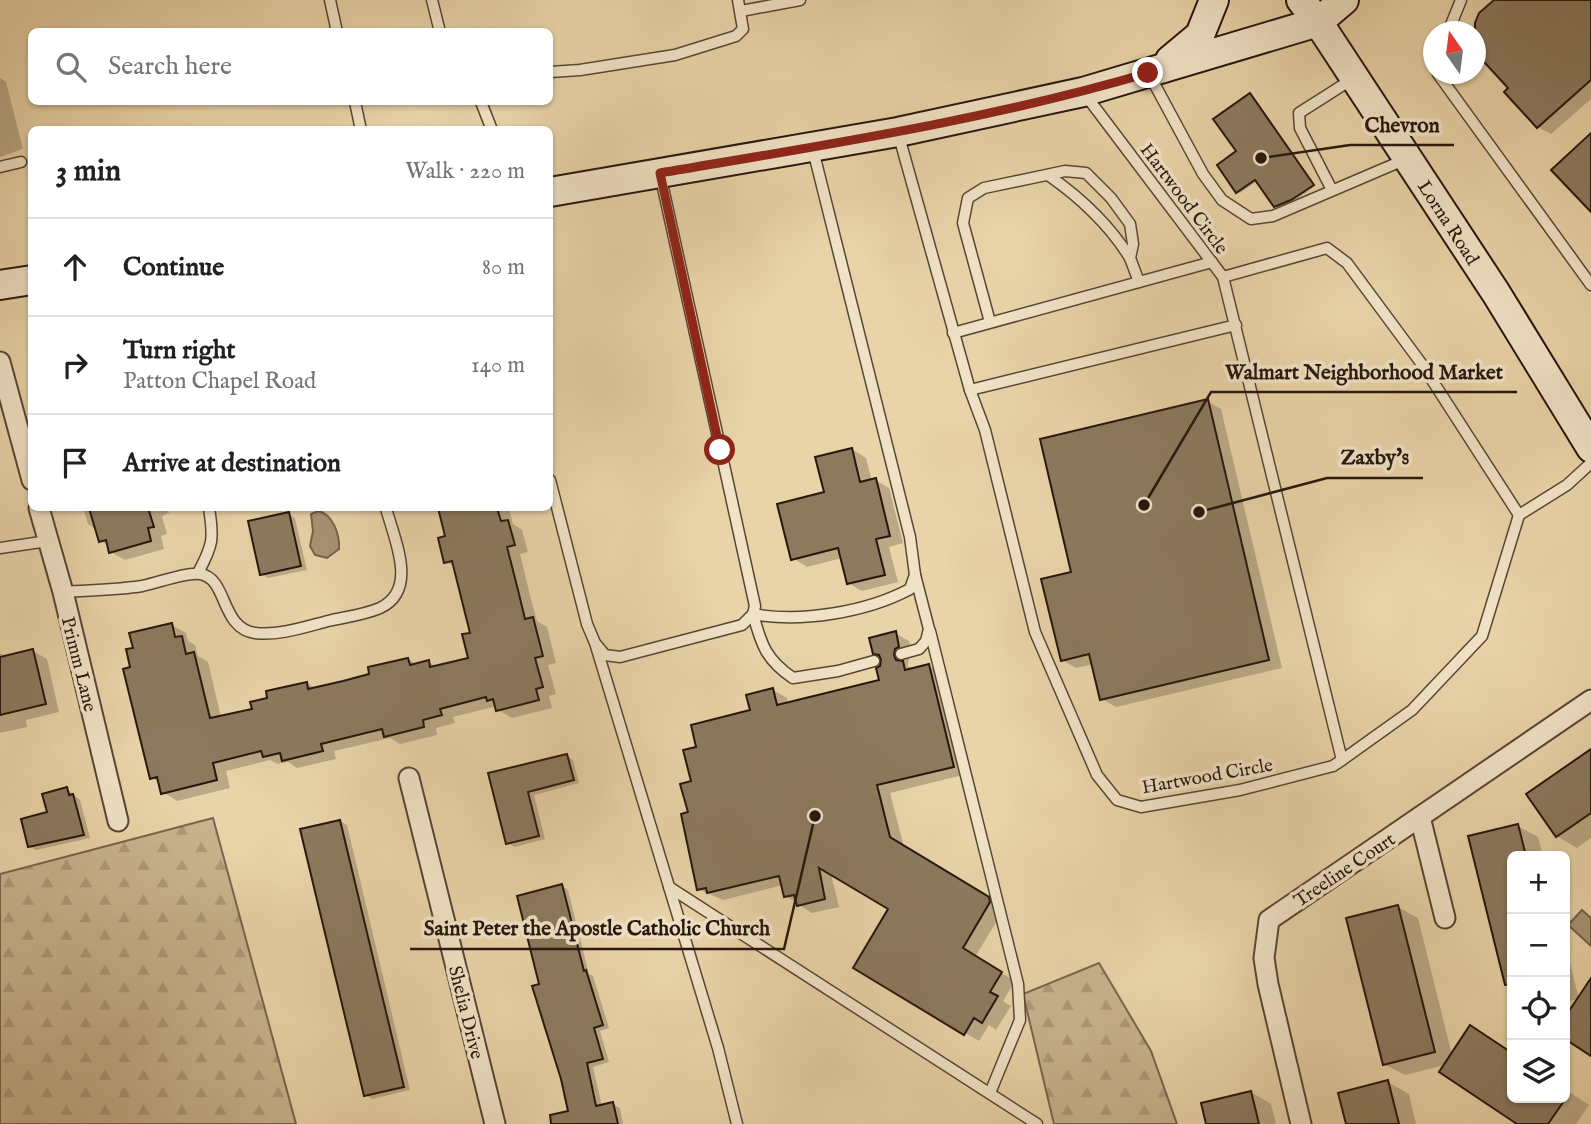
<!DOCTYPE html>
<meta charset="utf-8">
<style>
body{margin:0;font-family:"IM FELL English",serif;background:#f2f2f2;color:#202124}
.controls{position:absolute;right:21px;bottom:21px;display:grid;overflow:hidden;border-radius:10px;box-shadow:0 2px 5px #0004}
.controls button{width:63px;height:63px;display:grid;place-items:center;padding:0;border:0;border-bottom:2px solid #e0e0e0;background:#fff;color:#202124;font:35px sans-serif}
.compass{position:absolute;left:1423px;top:21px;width:63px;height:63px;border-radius:50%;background:#fff;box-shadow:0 2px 5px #0004;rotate:346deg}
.stop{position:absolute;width:21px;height:21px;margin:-16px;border:5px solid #8f2418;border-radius:50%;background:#fff}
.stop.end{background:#8f2418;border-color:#fff;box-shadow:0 2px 7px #0008}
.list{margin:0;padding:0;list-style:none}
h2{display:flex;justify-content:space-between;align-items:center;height:91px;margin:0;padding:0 28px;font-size:30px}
h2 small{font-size:23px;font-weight:400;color:#757577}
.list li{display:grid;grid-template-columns:46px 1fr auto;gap:21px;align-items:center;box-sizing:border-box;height:98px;padding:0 28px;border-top:2px solid #e0e0e0}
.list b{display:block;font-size:26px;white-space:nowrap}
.list p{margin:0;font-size:23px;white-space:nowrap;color:#757577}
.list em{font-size:23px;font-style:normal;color:#757577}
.icon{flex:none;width:38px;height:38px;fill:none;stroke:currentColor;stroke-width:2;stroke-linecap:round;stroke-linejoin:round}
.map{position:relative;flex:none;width:1591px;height:1124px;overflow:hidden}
.search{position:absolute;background:#fff;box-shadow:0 2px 5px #0004;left:28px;top:28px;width:525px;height:77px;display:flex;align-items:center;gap:18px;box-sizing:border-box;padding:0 24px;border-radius:10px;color:#757577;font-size:26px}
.panel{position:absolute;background:#fff;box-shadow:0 2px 5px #0004;left:28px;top:126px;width:525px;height:385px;border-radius:10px}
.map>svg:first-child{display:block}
.forest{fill:url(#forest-firs);stroke:#78654e;stroke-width:2}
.water{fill:#a79374;stroke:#74614b;stroke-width:2}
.shadow{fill:#0003}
.building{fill:#8c795e;stroke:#27170e;stroke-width:2}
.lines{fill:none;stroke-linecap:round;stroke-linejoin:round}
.lane-casing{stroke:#584634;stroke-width:13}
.street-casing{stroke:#584634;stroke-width:23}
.secondary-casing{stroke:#27170e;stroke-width:32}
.lane{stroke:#f1e2c6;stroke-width:10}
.street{stroke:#f1e2c6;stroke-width:19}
.secondary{stroke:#f1e2c6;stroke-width:28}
.route{stroke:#8f2418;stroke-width:9}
.labels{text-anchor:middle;stroke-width:7;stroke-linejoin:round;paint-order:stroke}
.street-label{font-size:19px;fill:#27170e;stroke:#f1e2c6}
.leader{fill:none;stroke:#27170e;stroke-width:2.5}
.callout-dot{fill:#27170e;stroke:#f1e2c6;stroke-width:2.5}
.callout-label{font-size:21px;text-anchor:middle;font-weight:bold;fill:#27170e;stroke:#f1e2c6;stroke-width:7;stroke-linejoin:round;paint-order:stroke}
</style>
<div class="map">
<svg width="1591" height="1124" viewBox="0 0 1591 1124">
<defs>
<pattern id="forest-firs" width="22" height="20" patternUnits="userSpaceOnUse" patternTransform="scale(1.75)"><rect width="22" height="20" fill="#c8b38e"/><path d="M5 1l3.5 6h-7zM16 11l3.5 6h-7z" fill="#ac9979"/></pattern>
</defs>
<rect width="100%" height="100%" fill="#e9d3a8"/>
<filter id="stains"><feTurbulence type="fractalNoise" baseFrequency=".00286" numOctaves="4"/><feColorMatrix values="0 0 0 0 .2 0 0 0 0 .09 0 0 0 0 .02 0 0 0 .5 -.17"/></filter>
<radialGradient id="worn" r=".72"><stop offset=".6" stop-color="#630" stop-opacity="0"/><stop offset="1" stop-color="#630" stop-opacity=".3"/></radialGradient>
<g class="forest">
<path d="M213 818 296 1124H0V874Z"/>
<path d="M1099 963 1151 1051 1177 1124H1054L1023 994Z"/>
</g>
<g class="water">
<path d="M318 511C333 514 340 535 339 549L327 558 315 555 310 546 313 531 311 514Z"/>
<path d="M1582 910 1591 918V946L1568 925Z"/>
</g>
<g class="shadow">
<path d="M1496 0H1591V99L1551 134 1538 127 1474 32 1481 14Z"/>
<path d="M0 78 6 82 23 149 0 157Z"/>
<path d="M1253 97 1315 186 1294 201 1278 208 1257 181 1240 193 1237 191 1238 152Z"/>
<path d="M1207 401 1221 409 1282 668 1116 707 1102 699 1094 664 1076 668 1062 660 1073 573Z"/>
<path d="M852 449 866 458 872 481 875 480 889 488 903 543 889 547 898 582 862 591 848 583 842 558 807 567 793 558 826 493Z"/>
<path d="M83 508H167L169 513 162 516 167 534 161 536 164 549 125 560 111 552 109 546 101 541 97 530 88 524Z"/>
<path d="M440 508H509L513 524 522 530 528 552 520 554 531 599 537 621 547 627 556 663 548 665 556 694 549 696 552 708 512 718 498 710 497 706 453 717 455 723 436 728 437 735 400 744 390 738 334 751 336 759 297 768 288 762 278 764 270 760 226 771 230 788 177 801 163 792 160 783 151 777 133 669 135 649 172 625 186 633 188 641 195 645 198 656 208 662 221 717 254 710 307 683 316 689 372 676 408 659 417 665 428 662 437 667 470 660 472 634 455 567 446 561 448 537Z"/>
<path d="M289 514 295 518 307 570 268 578 262 574Z"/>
<path d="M895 633 909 641 913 655 909 657 908 666 914 670 929 666 943 674 967 774 890 793 904 847 1003 907V911L975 957 1015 981 1003 1001 1011 1006 996 1030 989 1025 979 1041 855 967 891 909 831 874 839 907 812 913 786 896 783 885 723 900 698 889 690 813 699 749 752 712 773 690 787 698 788 704 881 681 882 657 874 653Z"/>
<path d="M33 651 47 659 59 712 26 720 27 727 0 733V653L7 657Z"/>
<path d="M1591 751V838L1577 848 1557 836Z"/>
<path d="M567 756 573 760 579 783 534 795 545 839 514 847 508 843 490 775Z"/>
<path d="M67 789 80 800 90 838 36 850 29 846Z"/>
<path d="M340 821 347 825 410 1090 372 1099 366 1095Z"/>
<path d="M1518 826 1538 837 1543 856H1512V1000L1470 838Z"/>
<path d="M562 886 568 890 589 974 593 976 609 1028 600 1031 609 1062 593 1067 602 1106 613 1104 620 1108 623 1124H572L541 985Z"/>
<path d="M1398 907 1418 918 1452 1055 1491 1039 1512 1053V1098H1565V1089L1589 1105 1576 1124H1520L1445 1065 1405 1075 1384 1064Z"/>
<path d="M1565 943 1579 999 1565 1002Z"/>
<path d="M1388 1082 1409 1094 1416 1124H1348Z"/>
<path d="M1251 1092 1271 1104 1276 1124H1208Z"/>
</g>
<g class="building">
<path d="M1494 0H1591V80L1537 128 1504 92 1508 88 1475 52V23L1479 13Z"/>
<path d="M1250 93 1314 185 1291 200 1274 207 1255 180 1236 193 1217 165 1236 151 1213 119Z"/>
<path d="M1591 133V212L1551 170Z"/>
<path d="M1208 399 1269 660 1100 700 1089 654 1061 661 1041 579 1071 572 1040 439Z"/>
<path d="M852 448 860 482 876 478 890 536 876 539 885 575 847 584 838 548 791 560 777 504 824 492 815 457Z"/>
<path d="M89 508H148L154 527 148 528 151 541 109 553 106 540 99 542Z"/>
<path d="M438 508H497L501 521 508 520 515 545 507 547 518 590 525 619 533 617 543 656 535 658 543 687 536 689 539 700 496 711 493 699 487 701 486 697 440 709 442 715 423 720 424 727 384 737 382 729 321 744 323 751 282 761 280 753 263 757 261 751 213 763 217 780 161 794 157 777 150 779 123 669 130 667 126 649 133 648 129 633 172 623 175 637 182 636 186 654 194 652 210 718 252 709 250 702 267 698 266 691 307 682 308 689 343 681 369 674 368 667 408 658 410 665 429 660 430 667 468 658 462 634 470 633 452 561 444 563 438 538 445 536Z"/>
<path d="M289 512 301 566 260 575 248 521Z"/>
<path d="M896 631 899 647 895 649 894 655 896 660 903 661 905 670 929 664 954 767 877 785 890 837 989 897 990 902 963 948 1002 972 990 992 998 996 982 1023 974 1018 964 1035 853 968 888 909 819 868 825 899 797 906 794 895 784 897 779 876 707 893 706 888 697 890 681 814 688 812 680 784 691 781 683 750 696 747 691 725 750 710 746 695 773 688 777 705 879 680 876 668 880 666 881 660 879 655 873 654 869 638Z"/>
<path d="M33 649 46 704 0 715V657Z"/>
<path d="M1591 749V813L1556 837 1526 794Z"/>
<path d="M567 754 574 780 528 792 539 836 506 844 488 773Z"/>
<path d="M67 787 69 795 73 794 84 835 28 847 21 819 47 812 42 794Z"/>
<path d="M340 820 404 1087 364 1096 300 829Z"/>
<path d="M1518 824 1526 856H1512V984L1505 985 1468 836Z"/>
<path d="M562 884 584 971 586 970 603 1025 594 1028 603 1059 587 1063 596 1106 613 1102 618 1124H551L550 1115 568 1111 561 1079 532 986 539 984 517 896Z"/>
<path d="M1398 905 1435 1052 1383 1065 1346 918Z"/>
<path d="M1591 978V1056L1565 1039V1017Z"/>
<path d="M1470 1025 1512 1053V1098H1566L1548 1124H1517L1439 1072Z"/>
<path d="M1388 1080 1399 1124H1346L1338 1093Z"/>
<path d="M1251 1091 1259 1124H1206L1201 1103Z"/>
</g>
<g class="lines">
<g class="lane-casing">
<g id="lane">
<path d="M330 0 337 32"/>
<path d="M432 0 440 32"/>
<path d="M741 11 800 0"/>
<path d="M1448 32 1461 0"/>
<path d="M550 72 580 70 675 55 736 36 743 29 738 0"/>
<path d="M1149 74 1203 174 1222 200 1251 219 1273 216 1404 160"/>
<path d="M1438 74 1591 285"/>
<path d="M1084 93 1223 277 1327 248 1347 263 1421 363 1519 515"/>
<path d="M355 102 361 130"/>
<path d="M481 102 492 130"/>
<path d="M898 133 970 390 985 430 1035 632 1097 775 1117 800 1141 807 1240 790 1333 766 1342 760 1412 710 1482 636 1519 515 1567 485 1591 463"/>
<path d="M813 150 910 537 915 575 929 629 926 641 919 649 901 654"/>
<path d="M0 167 21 162"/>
<path d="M1048 175C1081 198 1109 224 1130 258"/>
<path d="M1332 190 1300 128 1299 113 1354 78"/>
<path d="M1223 277 1342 760"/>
<path d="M990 322 963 223 968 198 984 188 1065 171 1086 173 1111 198 1130 224 1133 244 1130 258 1139 282"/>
<path d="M953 333 1212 262"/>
<path d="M970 390 1236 325"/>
<path d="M550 480 587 624 595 643 605 655 620 657 742 625 753 614 755 606 660 174"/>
<path d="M0 548 48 541"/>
<path d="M198 573C213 545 214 539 209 508"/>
<path d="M63 592C89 590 117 590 142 586 158 583 185 572 200 574 228 578 220 628 255 633 278 636 305 627 328 621 345 617 364 615 380 608 419 590 394 539 386 508"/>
<path d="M930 631 1018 984 1020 1020 990 1093"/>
<path d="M596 646 718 1048 737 1124"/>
<path d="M874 661 838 671 793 678C766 660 761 644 753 614 801 623 867 612 910 589L915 575"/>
<path d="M669 887 1037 1124"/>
</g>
</g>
<g class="street-casing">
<g id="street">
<path d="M0 362 32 480"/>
<path d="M39 508 63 592 118 821"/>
<path d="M409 778 495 1124"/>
<path d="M1420 817 1445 918"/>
<path d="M1301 1124 1268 984 1264 958 1269 920 1591 700"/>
</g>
</g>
<g class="secondary-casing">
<g id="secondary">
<path d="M1301 0 1318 22 1496 293 1591 448"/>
<path d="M1170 60 1200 35 1214 0"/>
<path d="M550 192 898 132 1083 92 1318 22 1344 0"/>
<path d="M0 285 32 280"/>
</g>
</g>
<use href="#lane" class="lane"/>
<use href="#street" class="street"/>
<use href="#secondary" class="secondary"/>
</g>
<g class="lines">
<path class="route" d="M720 450 660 173C824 145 988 120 1148 73"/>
</g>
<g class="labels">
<g class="street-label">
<text transform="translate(1185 198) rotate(53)" y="7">Hartwood Circle</text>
<text transform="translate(1449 222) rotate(57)" y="7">Lorna Road</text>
<text transform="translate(80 664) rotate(76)" y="7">Primm Lane</text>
<text transform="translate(1207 775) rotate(-10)" y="7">Hartwood Circle</text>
<text transform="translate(1344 869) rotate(-34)" y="7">Treeline Court</text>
<text transform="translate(467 1012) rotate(76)" y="7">Shelia Drive</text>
</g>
</g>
<path class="leader" d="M1261 158L1350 145H1454M1144 505L1211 392H1517M1199 512L1327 478H1423M815 816L784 949H410"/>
<g class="callout-dot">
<circle cx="1261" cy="158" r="7"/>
<circle cx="1144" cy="505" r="7"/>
<circle cx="1199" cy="512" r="7"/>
<circle cx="815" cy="816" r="7"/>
</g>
<g class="callout-label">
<text x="1402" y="132">Chevron</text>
<text x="1364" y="379">Walmart Neighborhood Market</text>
<text x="1375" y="464">Zaxby's</text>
<text x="597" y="935">Saint Peter the Apostle Catholic Church</text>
</g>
<rect width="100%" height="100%" filter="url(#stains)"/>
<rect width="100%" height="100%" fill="url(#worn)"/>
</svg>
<div class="controls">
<button>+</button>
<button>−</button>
<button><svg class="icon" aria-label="locate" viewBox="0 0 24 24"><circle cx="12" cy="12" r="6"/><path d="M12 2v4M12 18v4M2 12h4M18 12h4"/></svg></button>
<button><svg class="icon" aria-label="layers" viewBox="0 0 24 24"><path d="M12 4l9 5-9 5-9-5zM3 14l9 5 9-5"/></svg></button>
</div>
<svg class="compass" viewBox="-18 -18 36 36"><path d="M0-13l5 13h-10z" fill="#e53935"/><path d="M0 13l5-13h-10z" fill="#757577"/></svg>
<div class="stop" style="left:720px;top:450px"></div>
<div class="stop end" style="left:1148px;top:73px"></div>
<div class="search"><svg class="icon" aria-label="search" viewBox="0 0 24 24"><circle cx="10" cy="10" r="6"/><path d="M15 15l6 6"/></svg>Search here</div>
<section class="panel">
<h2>3 min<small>Walk · 220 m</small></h2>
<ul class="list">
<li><svg class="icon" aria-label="ahead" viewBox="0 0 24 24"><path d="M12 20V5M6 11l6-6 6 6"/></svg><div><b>Continue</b></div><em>80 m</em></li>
<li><svg class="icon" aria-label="right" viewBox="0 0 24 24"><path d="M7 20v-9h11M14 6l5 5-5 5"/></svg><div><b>Turn right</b><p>Patton Chapel Road</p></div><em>140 m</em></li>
<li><svg class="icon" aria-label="arrive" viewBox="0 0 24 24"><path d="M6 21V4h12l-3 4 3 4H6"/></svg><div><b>Arrive at destination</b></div></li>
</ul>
</section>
</div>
